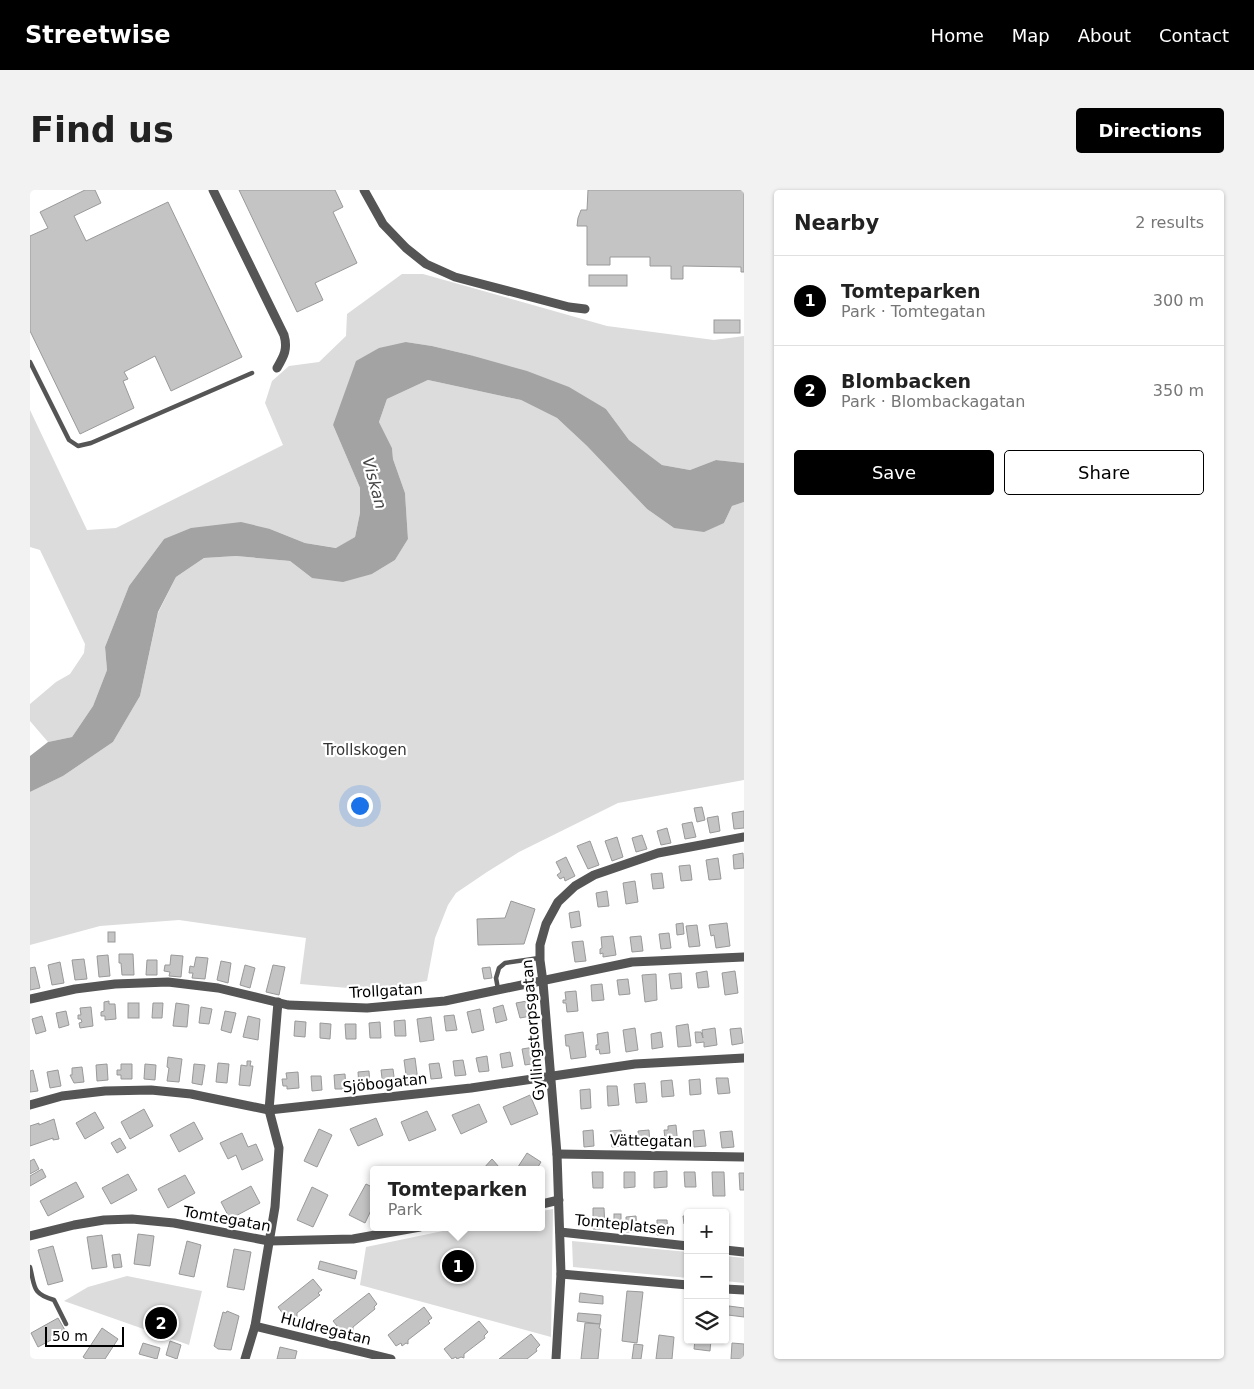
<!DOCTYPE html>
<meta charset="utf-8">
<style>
body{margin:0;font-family:"DejaVu Sans",sans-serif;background:#f2f2f2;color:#222}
.controls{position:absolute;right:15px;bottom:15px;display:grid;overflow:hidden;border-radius:5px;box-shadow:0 1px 4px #0004}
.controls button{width:45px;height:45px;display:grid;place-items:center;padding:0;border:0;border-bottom:1px solid #e0e0e0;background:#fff;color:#222;font:25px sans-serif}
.scale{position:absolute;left:15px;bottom:12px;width:79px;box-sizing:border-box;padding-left:5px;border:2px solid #000;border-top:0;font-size:14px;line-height:18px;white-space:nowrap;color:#000;-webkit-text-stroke:4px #fff;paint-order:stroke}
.you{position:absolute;left:329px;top:615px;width:18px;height:18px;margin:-12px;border:4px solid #fff;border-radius:50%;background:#1a73e8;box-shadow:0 0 0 8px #1a73e833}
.badge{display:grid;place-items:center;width:32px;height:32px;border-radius:50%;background:#000;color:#fff;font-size:16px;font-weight:700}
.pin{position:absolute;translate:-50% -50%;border:2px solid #fff;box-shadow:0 1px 5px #0006}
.popup{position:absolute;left:340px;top:976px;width:175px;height:65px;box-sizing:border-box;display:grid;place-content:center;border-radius:5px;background:#fff;filter:drop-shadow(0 1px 4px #0005);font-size:16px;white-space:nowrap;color:#767676}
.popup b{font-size:19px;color:#222}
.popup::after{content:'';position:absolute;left:50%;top:100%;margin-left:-10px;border:10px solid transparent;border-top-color:#fff}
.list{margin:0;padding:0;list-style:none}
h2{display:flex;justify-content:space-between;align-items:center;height:65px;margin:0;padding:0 20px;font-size:21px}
h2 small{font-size:16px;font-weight:400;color:#767676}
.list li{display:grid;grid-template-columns:32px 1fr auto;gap:15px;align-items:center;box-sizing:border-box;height:90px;padding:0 20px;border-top:1px solid #e0e0e0}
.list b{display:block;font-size:19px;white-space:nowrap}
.list p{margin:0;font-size:16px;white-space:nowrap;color:#767676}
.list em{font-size:16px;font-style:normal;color:#767676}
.actions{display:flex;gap:10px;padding:15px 20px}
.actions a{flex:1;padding:11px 0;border:1px solid #000;border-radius:5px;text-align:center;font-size:18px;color:#000}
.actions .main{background:#000;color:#fff}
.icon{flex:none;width:28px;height:28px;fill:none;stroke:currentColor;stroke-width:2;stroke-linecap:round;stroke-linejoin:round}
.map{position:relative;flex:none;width:714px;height:1169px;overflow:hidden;border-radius:5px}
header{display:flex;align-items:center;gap:30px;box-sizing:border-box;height:70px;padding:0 25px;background:#000;color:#fff}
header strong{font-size:24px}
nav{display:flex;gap:28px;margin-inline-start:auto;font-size:18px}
.intro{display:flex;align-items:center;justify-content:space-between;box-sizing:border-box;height:120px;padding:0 30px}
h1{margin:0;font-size:35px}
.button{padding:12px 22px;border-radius:5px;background:#000;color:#fff;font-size:18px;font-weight:700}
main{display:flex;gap:30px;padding:0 30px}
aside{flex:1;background:#fff;border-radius:5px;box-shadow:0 1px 4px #0004}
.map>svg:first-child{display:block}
.green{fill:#dcdcdc}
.water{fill:#a3a3a3}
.building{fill:#c4c4c4;stroke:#999}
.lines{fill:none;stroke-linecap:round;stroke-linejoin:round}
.lane{stroke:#555;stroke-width:4.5}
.street{stroke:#555;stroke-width:9}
.labels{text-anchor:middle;stroke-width:4.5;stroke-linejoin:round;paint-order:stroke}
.park-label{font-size:15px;fill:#333;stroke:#fff}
.street-label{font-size:15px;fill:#000;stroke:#fff}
.water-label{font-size:16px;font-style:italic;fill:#444;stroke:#fff}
</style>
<header>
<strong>Streetwise</strong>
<nav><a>Home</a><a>Map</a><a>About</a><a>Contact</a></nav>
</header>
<div class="intro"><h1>Find us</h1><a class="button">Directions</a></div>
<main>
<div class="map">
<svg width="714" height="1169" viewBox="0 0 714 1169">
<rect width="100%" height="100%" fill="#fff"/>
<g class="green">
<path d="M372 84H393L577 136 684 150 714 146V273L686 270 660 280 632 275 599 250 576 219 440 165 402 156 376 152 303 235 330 298V323L325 347 307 358 275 353 240 339 134 349 99 396 75 457 77 480 63 516 42 547 18 552 0 531V514L26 492 40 484 54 463 55 454 10 360 0 357V220L57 340 86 338 253 255 235 213 242 191 259 176 289 172 316 146 317 124Z"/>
<path d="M398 190 491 210 527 228 557 256 617 319 644 338 694 333 702 316 714 312V590L588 613 489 662 457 682 426 703 418 715 405 748 397 791 342 800 270 794 276 748 149 730 70 736 0 755V602L33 586 83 552 110 506 128 423 146 387 174 368 206 366 260 371 282 388 342 384 365 370 378 349 375 303 363 269 362 258 349 232 357 209Z"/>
<path d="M523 1019 521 1147 330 1095 336 1057 432 1037H512V1021Z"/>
<path d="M542 1051 658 1062V1088L543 1077Z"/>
<path d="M695 1066 714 1068V1093L695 1091Z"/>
<path d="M97 1086 172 1101 159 1155 34 1111 58 1097Z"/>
</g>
<path class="water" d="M376 152 402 156 440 165 497 181 539 197 576 219 599 250 632 275 660 280 686 270 714 273V312L702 316 694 333 674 342 644 338 617 319 557 256 527 228 491 210 398 190 357 209 349 232 362 258 363 269 375 303 378 349 365 370 342 384 313 392 282 388 260 371 206 366 174 368 146 387 128 422 110 506 83 552 33 586 0 602V566L18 552 42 547 63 516 77 480 75 457 99 396 134 349 161 338 211 332 240 339 275 353 306 358 325 347 330 323V298L303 235 326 171 349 158Z"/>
<g class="building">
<path d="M55 0H65L71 13 44 26 56 51 138 12 212 167 141 201 125 166 94 182 98 189 93 191 104 218 50 244 0 141V46L18 38 10 22Z"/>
<path d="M209 0H305L313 17 303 22 327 73 285 93 293 110 267 122Z"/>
<path d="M558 0H714V82H711V77L653 76V89H641V76H620V67H580V75H557V36H547L548 28 551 20H557Z"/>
<rect x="559" y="85" width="38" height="11"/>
<rect x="684" y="130" width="26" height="13"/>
<path d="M672 617 675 630 667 632 664 618Z"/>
<path d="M714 621V638L704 639 702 623Z"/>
<path d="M688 626 690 641 680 643 677 628Z"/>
<path d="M662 632 666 647 655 649 652 634Z"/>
<path d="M637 638 641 653 631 655 627 641Z"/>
<path d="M612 645 617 659 606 662 602 648Z"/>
<path d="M587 647 593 667 582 671 575 651Z"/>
<path d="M560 651 569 675 558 679 547 656Z"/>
<path d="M713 663 714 678 704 679 703 665Z"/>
<path d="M536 667 545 686 535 691 534 687 530 689 527 685 531 682 526 672Z"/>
<path d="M688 668 691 689 679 690 676 670Z"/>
<path d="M660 675 662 690 651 691 649 676Z"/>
<path d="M632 683 634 698 623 699 621 684Z"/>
<path d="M605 691 608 712 596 714 593 693Z"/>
<path d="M577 701 579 716 568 717 566 703Z"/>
<path d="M481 711 505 719 494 754 448 755 447 729 475 728Z"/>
<path d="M549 721 551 736 541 738 539 723Z"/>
<path d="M653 733 654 744 647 745 646 734Z"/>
<path d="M697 733 700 756 686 758 684 745 681 746 679 735Z"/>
<path d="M667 735 670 756 659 757 656 736Z"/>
<rect x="78" y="742" width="7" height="10"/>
<path d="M639 743 641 758 631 759 629 744Z"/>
<path d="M583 746 586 765 573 767V763L570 764V759L572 758 571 747Z"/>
<path d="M611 746 613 761 602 762 600 747Z"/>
<path d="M553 751 556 771 545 772 542 752Z"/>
<path d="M89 764H103L104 785H92L91 773H89Z"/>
<path d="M78 765 80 786 69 787 67 766Z"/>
<path d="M141 765 153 766 151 787 139 786 140 782 134 781 135 775H140Z"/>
<path d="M166 767 178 768 175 789 162 788 163 783H159L160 776 164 777Z"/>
<path d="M54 769 57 789 45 790 42 770Z"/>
<path d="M117 770H127V785H116Z"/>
<path d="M191 771 201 773 198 793 187 790Z"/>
<path d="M30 772 34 793 22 795 18 775Z"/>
<path d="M215 775 225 778 220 798 210 795Z"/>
<path d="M243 775 255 777 249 805 236 802Z"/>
<path d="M5 777 10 798 0 800V778Z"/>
<path d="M460 777 462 788 454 789 452 778Z"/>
<path d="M677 781 679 797 668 798 666 783Z"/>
<path d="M705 781 708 803 695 805 692 783Z"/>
<path d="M651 783 652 798 641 799 639 784Z"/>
<path d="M626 784 627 810 615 812 612 785Z"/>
<path d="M598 789 600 804 589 805 587 790Z"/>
<path d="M572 794 574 810 562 811 561 795Z"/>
<path d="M546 801 548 821 537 822 536 813H533V810H536L535 802Z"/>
<path d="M79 811V814H85L86 829 75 830V826H71V822L74 821V812Z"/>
<path d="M497 811 501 826 490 828 486 813Z"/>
<rect x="98" y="813" width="11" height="15"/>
<path d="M123 813H133L132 828H122Z"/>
<path d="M146 813 159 815 157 837 143 836Z"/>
<path d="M473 815 477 830 466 833 463 818Z"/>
<path d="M61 817 63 836 50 838 49 833 52 832 51 829H48V825H51L50 818Z"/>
<path d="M171 817 182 819 179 834 169 833Z"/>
<path d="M450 819 454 840 442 843 437 822Z"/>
<path d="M36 821 39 835 29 838 26 823Z"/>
<path d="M195 821 206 823 201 843 191 840Z"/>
<path d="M424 825 427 840 416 841 414 826Z"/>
<path d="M12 826 16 841 6 844 2 829Z"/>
<path d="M218 826 230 829 228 850 213 847Z"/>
<path d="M401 827 404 850 390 852 387 829Z"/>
<path d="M375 830 376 846H365L364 831Z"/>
<path d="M265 831 276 832 275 847 264 846Z"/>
<path d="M350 832 351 848H340L339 833Z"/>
<path d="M290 833 301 834 300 849 290 848Z"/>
<path d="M315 834H326V849H316Z"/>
<path d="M658 834 661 856 648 857 646 836Z"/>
<path d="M605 838 608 860 596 862 593 840Z"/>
<path d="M685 838 687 855 674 857V852L666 853 665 842H671L673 848 672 840Z"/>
<path d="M711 838 713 853 702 855 700 839Z"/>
<path d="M553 842 556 867 541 869 539 856H536L535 845Z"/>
<path d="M578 842 580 863 570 864 569 859 566 860V855H568L567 844Z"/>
<path d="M631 842 633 857 622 859 621 844Z"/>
<path d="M504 857 507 873 495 875 492 859Z"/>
<path d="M480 862 483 876 472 878 470 864Z"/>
<path d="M457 866 459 881 449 882 446 868Z"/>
<path d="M138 867 152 869 149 892 137 891 139 878 137 877Z"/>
<path d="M385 868 388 891 377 892 374 870Z"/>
<path d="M433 870 436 885 425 886 423 871Z"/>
<path d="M217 871H221L220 876H223L220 896 209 895 211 875 217 876Z"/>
<path d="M188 873 199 874 197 893 186 892Z"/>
<path d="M409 873 412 888 401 889 399 874Z"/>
<path d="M77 874 78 890 67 891 66 875Z"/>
<path d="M91 874H102V889H91V885H87V880H91Z"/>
<path d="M115 874 126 875 125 890 114 889Z"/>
<path d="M164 874 175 875 172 895 162 893Z"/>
<path d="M52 877 54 892 44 893 40 885H42V878Z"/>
<path d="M363 879 365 894 353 896 351 880Z"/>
<path d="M3 880 8 901 0 902V881Z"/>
<path d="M28 880 31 896 20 898 17 882Z"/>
<path d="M339 881 340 896 329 897 328 882Z"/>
<path d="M268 882 269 898 257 899V896H253L252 889H257L256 883Z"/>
<path d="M315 884 316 899H305L304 885Z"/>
<path d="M281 886H291L292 900 282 901Z"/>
<path d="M686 888H698L700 903 688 904Z"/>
<path d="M670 889 671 904 660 905 659 890Z"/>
<path d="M642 890 644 906 632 907 631 891Z"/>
<path d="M615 893 617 912 606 913 604 894Z"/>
<path d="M577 896H587L589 915 578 916Z"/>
<path d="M560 899 561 918 551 919 550 900Z"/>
<path d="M500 905 508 924 481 935 473 917Z"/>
<path d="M449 914 457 932 431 944 422 925Z"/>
<path d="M114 919 123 936 100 949 91 932Z"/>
<path d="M397 921 406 940 379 951 371 932Z"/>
<path d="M65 922 74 938 55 949 46 933Z"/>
<path d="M346 928 353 945 328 956 320 939Z"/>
<path d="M24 929 29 949 23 950V948L0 956V936L9 933V935Z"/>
<path d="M164 932 173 949 149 962 140 945Z"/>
<path d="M646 935 648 956 636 957 634 940H638V936Z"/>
<path d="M289 939 302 945 287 977 274 971Z"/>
<path d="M563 940 564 956 554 957 553 941Z"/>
<path d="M591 940 592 956 582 957 580 941Z"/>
<path d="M619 940 620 956 610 957 608 941Z"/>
<path d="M674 940 676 956 664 957 663 941Z"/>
<path d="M702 941 704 957 692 958 690 942Z"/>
<path d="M212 943 218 957 226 954 233 970 212 980 206 965 198 969 190 953Z"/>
<path d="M90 948 96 958 87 963 81 953Z"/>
<path d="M497 963 511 972 506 980H486Z"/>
<path d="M4 969 9 979 0 984V971Z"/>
<path d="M462 969 469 977 473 980 453 979Z"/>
<path d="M12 979 16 987 0 996V986Z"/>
<path d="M637 981V997L624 998V982Z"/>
<path d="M562 982H573V998H563Z"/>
<path d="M594 982H605V997L594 998Z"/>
<path d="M654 982H665L666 997H655Z"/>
<path d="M682 982H694L695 1006H683Z"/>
<path d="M709 983H714V1000H710Z"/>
<path d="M98 984 107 1000 81 1014 72 998Z"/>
<path d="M155 985 165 1003 138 1018 128 999Z"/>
<path d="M46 992 54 1007 18 1026 10 1011Z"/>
<path d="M336 994 344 998V1014L335 1033 319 1025Z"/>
<path d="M221 996 230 1013 200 1029 191 1012Z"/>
<path d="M282 997 298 1005 283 1037 267 1030Z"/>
<path d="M563 1018H574L575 1039H563Z"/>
<rect x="584" y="1024" width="7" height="13"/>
<path d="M606 1026 607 1042H596V1027Z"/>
<path d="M653 1026H658V1049H656L655 1033 654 1034Z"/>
<path d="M627 1030H637L638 1045H627Z"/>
<path d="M108 1044 124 1046 120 1076 104 1074Z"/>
<path d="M72 1045 77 1077 62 1079 57 1047Z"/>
<path d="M157 1051 171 1055 164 1087 149 1084Z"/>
<path d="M23 1056 33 1091 18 1095 8 1060Z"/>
<path d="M204 1059 221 1062 214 1100 197 1097Z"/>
<path d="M90 1064 92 1077 84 1078 82 1065Z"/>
<path d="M290 1071 327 1081 325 1089 288 1079Z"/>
<path d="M283 1089 292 1100 288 1103 290 1105 267 1123V1127L264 1126 261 1128 259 1126 256 1128 248 1117Z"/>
<path d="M597 1101 613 1102 607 1153 592 1151Z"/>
<path d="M339 1103 347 1114 344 1117 345 1119 323 1137V1140L320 1139 317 1142 315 1139 312 1142 303 1131Z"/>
<path d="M550 1103 573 1106V1114L549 1112Z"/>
<path d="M699 1116 714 1118V1127L698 1125Z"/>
<path d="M394 1117 402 1128 398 1131 400 1133 378 1150V1154L376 1153 372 1156 371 1153 366 1156 358 1145Z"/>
<path d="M197 1121 209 1126 201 1160 188 1159 184 1156 193 1122 196 1123Z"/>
<path d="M548 1123 571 1125 570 1134 547 1131Z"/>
<path d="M28 1128 36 1142 8 1157 1 1143Z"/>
<path d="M449 1131 458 1142 454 1146 455 1148 434 1164V1168L431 1167 427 1169 426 1167 422 1169 414 1159Z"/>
<path d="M555 1133 570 1134 569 1138 571 1139 568 1169H551Z"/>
<path d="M72 1138 88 1149 75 1169H56L53 1167Z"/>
<path d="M501 1144 510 1155 506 1159 507 1161 497 1169H469Z"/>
<path d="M629 1145 644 1147 642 1169H626Z"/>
<path d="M665 1150H681L680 1161 664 1159Z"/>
<path d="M140 1151 151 1155 147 1169 136 1165Z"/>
<path d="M113 1153 130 1158 127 1169 109 1164Z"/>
<path d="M702 1153 714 1154V1169H701Z"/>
<path d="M604 1154 613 1155 611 1169H602Z"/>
<path d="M250 1157 267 1161 265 1169H247Z"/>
</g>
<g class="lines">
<g class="lane">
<path d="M0 172 39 250 48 256 61 253 222 183"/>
<path d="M468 799 466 788 469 778 475 773 509 768"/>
<path d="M0 1077C5 1097 2 1104 24 1110L36 1134"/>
</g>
<g class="street">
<path d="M183 0 254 145C258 159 254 166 247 178"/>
<path d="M334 0 353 34 376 58 396 74 425 87 539 117 555 119"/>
<path d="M0 809 45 799 85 794 138 792 188 798 258 815 337 818 415 811 602 772 714 767"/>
<path d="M0 915 32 906 75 901 121 900 161 904 239 920 441 898 605 874 714 868"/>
<path d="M527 964 714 967"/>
<path d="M512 1014 529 1010"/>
<path d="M530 1042 658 1056"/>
<path d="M0 1046 44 1035 74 1030 102 1029 144 1033 239 1051 323 1049 390 1037"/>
<path d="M695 1060 714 1062"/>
<path d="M531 1084 658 1095"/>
<path d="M695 1099 714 1100"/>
<path d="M225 1136 361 1169"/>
<path d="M215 1169 225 1136 245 1017 249 958 239 920 248 812"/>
<path d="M526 1169 531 1084 527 964 513 792 510 770V755L516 734 528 712 545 696 564 685 628 663 714 647"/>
</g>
</g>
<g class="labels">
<g class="park-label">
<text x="335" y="565">Trollskogen</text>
</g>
<g class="street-label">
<text transform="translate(356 801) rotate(-3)" y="5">Trollgatan</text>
<text transform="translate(503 840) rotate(-95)" y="5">Gyllingstorpsgatan</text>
<text transform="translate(355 893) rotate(-6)" y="5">Sjöbogatan</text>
<text transform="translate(621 951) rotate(1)" y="5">Vättegatan</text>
<text transform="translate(197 1029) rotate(10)" y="5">Tomtegatan</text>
<text transform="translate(595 1035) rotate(6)" y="5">Tomteplatsen</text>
<text transform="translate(296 1139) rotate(14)" y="5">Huldregatan</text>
</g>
<g class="water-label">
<text transform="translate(345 293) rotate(75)" y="6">Viskan</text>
</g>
</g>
</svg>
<div class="controls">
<button>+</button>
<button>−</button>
<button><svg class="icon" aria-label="layers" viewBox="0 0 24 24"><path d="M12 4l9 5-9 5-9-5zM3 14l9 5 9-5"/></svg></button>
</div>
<div class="scale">50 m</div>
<div class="you"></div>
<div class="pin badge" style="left:428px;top:1076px">1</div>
<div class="popup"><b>Tomteparken</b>Park</div>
<div class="pin badge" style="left:131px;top:1133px">2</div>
</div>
<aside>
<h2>Nearby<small>2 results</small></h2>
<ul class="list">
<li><span class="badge">1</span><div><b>Tomteparken</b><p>Park · Tomtegatan</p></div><em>300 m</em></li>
<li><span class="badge">2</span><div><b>Blombacken</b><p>Park · Blombackagatan</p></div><em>350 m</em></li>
</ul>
<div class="actions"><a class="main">Save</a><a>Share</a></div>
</aside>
</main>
